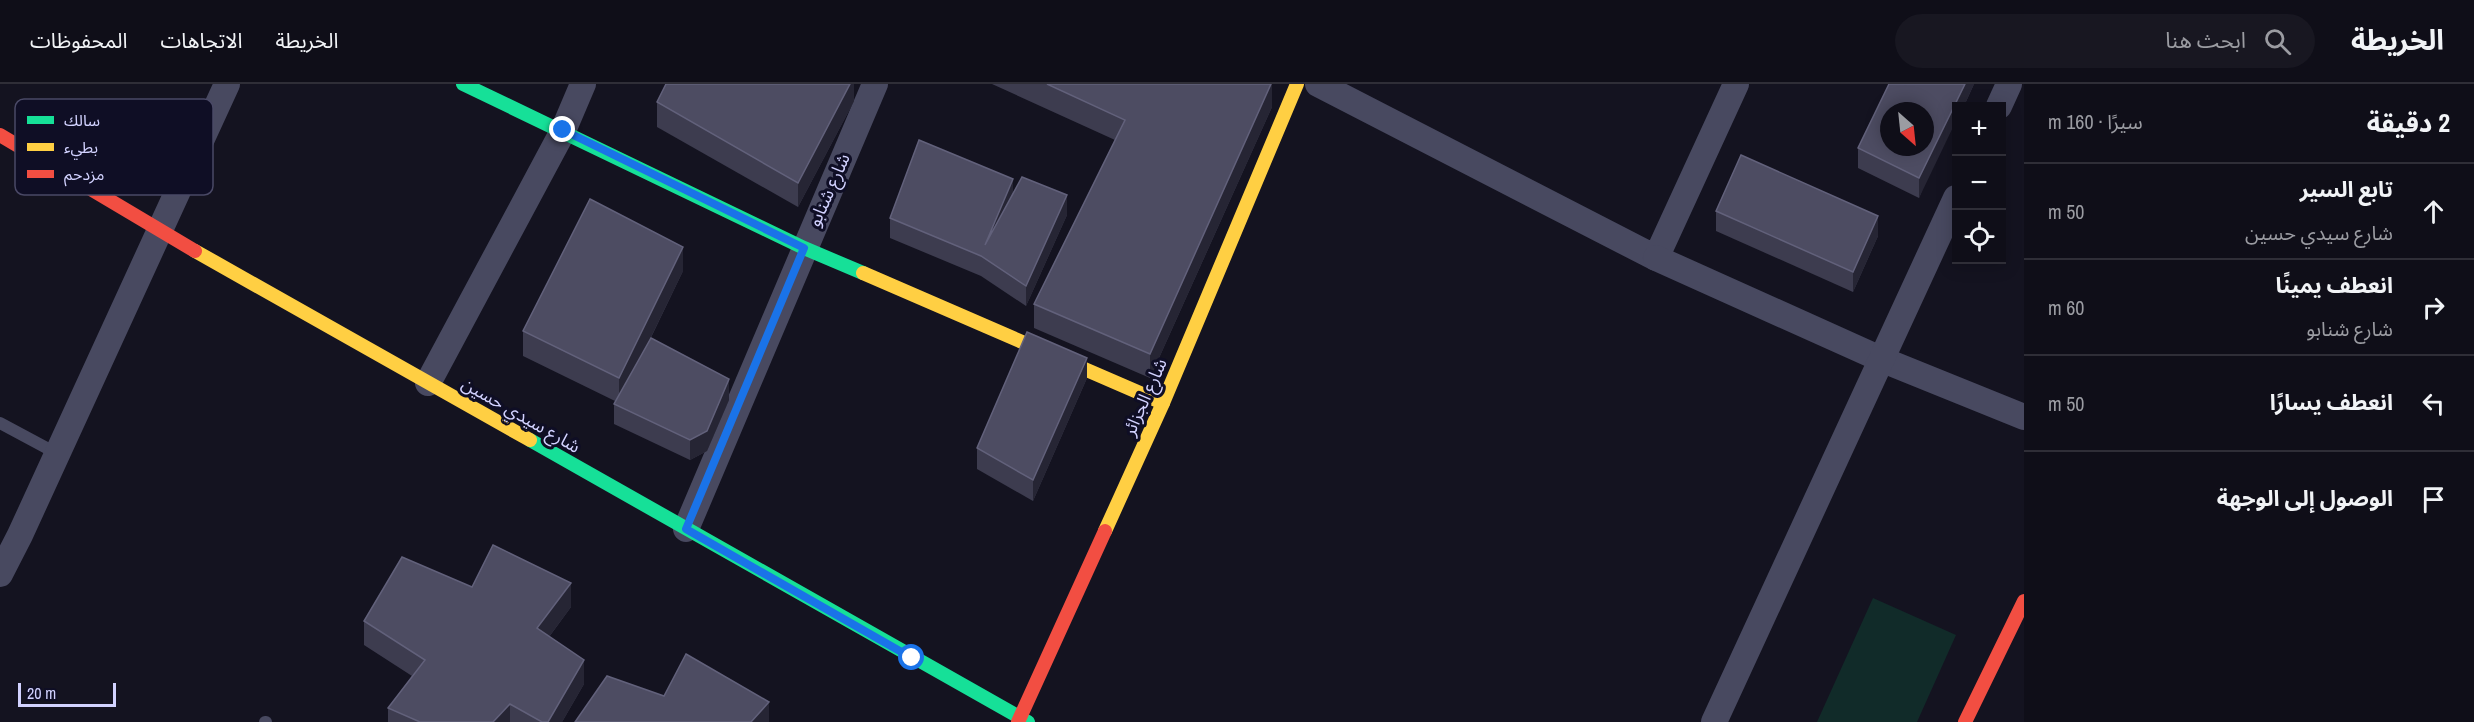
<!DOCTYPE html>
<html lang="ar">
<meta charset="utf-8">
<style>
body{margin:0;font-family:"Archivo Narrow","Noto Sans Arabic",sans-serif;background:#181721;color:#f1f3f6;direction:rtl}
.controls{position:absolute;right:18px;top:18px;display:grid;overflow:hidden;border-radius:0px;box-shadow:0 3px 15px #0003}
.controls button{width:54px;height:54px;display:grid;place-items:center;padding:0;border:0;border-bottom:2px solid #2f2e37;background:#0f0e18;color:#f1f3f6;font:30px sans-serif}
.compass{position:absolute;left:1880px;top:18px;width:54px;height:54px;border-radius:50%;background:#0f0e18;box-shadow:0 3px 15px #0003;rotate:153deg}
.scale{position:absolute;left:18px;bottom:15px;width:98px;box-sizing:border-box;padding-left:6px;border:3px solid #d2d2ff;border-top:0;font-size:16px;line-height:21px;white-space:nowrap;color:#d2d2ff;-webkit-text-stroke:4px #0f0e25;paint-order:stroke}
.stop{position:absolute;width:18px;height:18px;margin:-14px;border:4px solid #1a73e8;border-radius:50%;background:#fff}
.stop.end{background:#1a73e8;border-color:#fff;box-shadow:0 2px 6px #0008}
.list{margin:0;padding:0;list-style:none}
h2{display:flex;justify-content:space-between;align-items:center;height:78px;margin:0;padding:0 24px;font-size:26px}
h2 small{font-size:20px;font-weight:400;color:#9b9ca2}
.list li{display:grid;grid-template-columns:39px 1fr auto;gap:18px;align-items:center;box-sizing:border-box;height:96px;padding:0 24px;border-top:2px solid #2f2e37}
.list b{display:block;font-size:22px;white-space:nowrap}
.list p{margin:0;font-size:20px;white-space:nowrap;color:#9b9ca2}
.list em{font-size:20px;font-style:normal;color:#9b9ca2}
.icon{flex:none;width:33px;height:33px;fill:none;stroke:currentColor;stroke-width:2;stroke-linecap:round;stroke-linejoin:round}
.map{position:relative;flex:none;width:2024px;height:638px;overflow:hidden;direction:ltr}
header{display:flex;align-items:center;gap:36px;box-sizing:border-box;height:84px;padding:0 30px;background:#0f0e18;border-bottom:2px solid #2f2e37}
header strong{font-size:28px}
nav{display:flex;gap:33px;margin-inline-start:auto;font-size:21px}
.search{width:420px;height:54px;background:#181721;display:flex;align-items:center;gap:15px;box-sizing:border-box;padding:0 21px;border-radius:33px;color:#9b9ca2;font-size:22px}
main{display:flex}
aside{flex:1;background:#0f0e18}
.map>svg:first-child{display:block}
.green{fill:#112b29}
.lines{fill:none;stroke-linecap:round;stroke-linejoin:round}
.lane{stroke:#484960;stroke-width:12}
.street{stroke:#484960;stroke-width:26}
.fast{stroke:#16e098;stroke-width:14}
.slow{stroke:#ffcf43;stroke-width:14}
.jam{stroke:#f24e42;stroke-width:14}
.wall{fill:#3d3c4f}
.shaded-wall{fill:#262534}
.building{fill:#4d4c62;stroke:#62617b;stroke-width:1.5;fill-rule:evenodd}
.route{stroke:#1a73e8;stroke-width:8}
.labels{text-anchor:middle;stroke-width:6;stroke-linejoin:round;paint-order:stroke}
.street-label{font-size:18px;fill:#d2d2ff;stroke:#0f0e25}
.key{fill:#0f0e25;stroke:#4a4966;stroke-width:1.5}
.key-label{font-size:16px;fill:#d2d2ff}
</style>
<header>
<strong>الخريطة</strong>
<div class="search"><svg class="icon" aria-label="search" viewBox="0 0 24 24"><circle cx="10" cy="10" r="6"/><path d="M15 15l6 6"/></svg>ابحث هنا</div>
<nav><a>الخريطة</a><a>الاتجاهات</a><a>المحفوظات</a></nav>
</header>
<main>
<aside>
<h2>2 دقيقة<small>سيرًا · 160 m</small></h2>
<ul class="list">
<li><svg class="icon" aria-label="ahead" viewBox="0 0 24 24"><path d="M12 20V5M6 11l6-6 6 6"/></svg><div><b>تابع السير</b><p>شارع سيدي حسين</p></div><em>50 m</em></li>
<li><svg class="icon" aria-label="right" viewBox="0 0 24 24"><path d="M7 20v-9h11M14 6l5 5-5 5"/></svg><div><b>انعطف يمينًا</b><p>شارع شنابو</p></div><em>60 m</em></li>
<li><svg class="icon" aria-label="left" viewBox="0 0 24 24"><path d="M17 20v-9H6M10 6l-5 5 5 5"/></svg><div><b>انعطف يسارًا</b></div><em>50 m</em></li>
<li><svg class="icon" aria-label="arrive" viewBox="0 0 24 24"><path d="M6 21V4h12l-3 4 3 4H6"/></svg><div><b>الوصول إلى الوجهة</b></div></li>
</ul>
</aside>
<div class="map">
<svg width="2024" height="638" viewBox="0 0 2024 638">
<rect width="100%" height="100%" fill="#141320"/>
<path class="green" d="M1873 514 1956 551 1917 638H1817Z"/>
<g class="lines">
<g class="lane">
<path d="M0 339 56 369"/>
<path d="M265 638H266"/>
</g>
<g class="street">
<path d="M1318 0 1656 174 1736 0"/>
<path d="M1999 22 2009 0"/>
<path d="M1656 174 1883 276 2024 333"/>
<path d="M428 299 563 47 583 0"/>
<path d="M686 445 875 0"/>
<path d="M0 490 20 451 227 0"/>
<path d="M1714 638 1956 114"/>
</g>
<g class="fast">
<path d="M463 0 804 164 863 189"/>
<path d="M530 356 1028 638"/>
</g>
<g class="slow">
<path d="M195 167 530 356"/>
<path d="M863 189 1163 319"/>
<path d="M1105 447 1163 319 1297 0"/>
</g>
<g class="jam">
<path d="M0 51 195 167"/>
<path d="M1018 638 1105 447"/>
<path d="M1965 638 2024 517"/>
</g>
</g>
<g class="wall">
<path d="M854 0V17L798 123 657 43V18Z"/>
<path d="M992 0H1272V23L1150 294 1034 244V220L1115 56Z"/>
<path d="M1974 0 1964 22H1956L1919 114 1858 84V64Z"/>
<path d="M1013 109 1067 131 1026 222 981 192 890 154V134Z"/>
<path d="M1716 127 1878 152 1853 208 1716 147Z"/>
<path d="M683 187 645 266 729 316 707 367 690 376 614 340V320L615 317 523 272V247Z"/>
<path d="M1087 294 1033 417 977 385V364Z"/>
<path d="M571 523 549 553 584 600 562 638H388V624L412 592 364 561V537Z"/>
</g>
<g class="shaded-wall">
<path d="M850 0H854V17L798 123V99Z"/>
<path d="M1271 0H1272V23L1150 294V270Z"/>
<path d="M1965 0H1974L1964 22H1956V37L1919 114V94Z"/>
<path d="M1013 95V116L985 161Z"/>
<path d="M1067 111V131L1026 222V202Z"/>
<path d="M1878 132V152L1853 208V188Z"/>
<path d="M683 163V187L619 319V294Z"/>
<path d="M1087 274V294L1033 417V396Z"/>
<path d="M729 295V316L707 367 690 376V356Z"/>
<path d="M571 499V523L537 569V544Z"/>
<path d="M584 576V600L562 638H548Z"/>
<path d="M769 618V638H751Z"/>
<path d="M510 620V638H493Z"/>
</g>
<g class="building">
<path d="M666 0H850L798 99 657 18Z"/>
<path d="M1047 0H1271L1150 270 1034 220 1125 36Z"/>
<path d="M1889 0H1965L1919 94 1858 64ZM1889 27H1925V63H1889Z"/>
<path d="M919 56 1013 95 985 161 1022 93 1067 111 1026 202 981 172 890 134Z"/>
<path d="M1741 71 1878 132 1853 188 1716 127Z"/>
<path d="M590 115 683 163 619 294 523 247Z"/>
<path d="M1027 248 1087 274 1033 396 977 364Z"/>
<path d="M651 254 729 295 707 347 690 356 614 320Z"/>
<path d="M493 461 571 499 537 544 584 576 548 638H542L510 620 493 638H420L388 624 425 576 364 537 402 473 472 503Z"/>
<path d="M686 570 769 618 751 638H575L607 592 664 612Z"/>
</g>
<g class="lines">
<path class="route" d="M563 46 804 164 686 445 912 574"/>
</g>
<g class="labels">
<g class="street-label">
<text transform="translate(829 106) rotate(-66)" y="6">شارع شنابو</text>
<text transform="translate(1145 313) rotate(-66)" y="6">شارع الجزائر</text>
<text transform="translate(521 331) rotate(30)" y="6">شارع سيدي حسين</text>
</g>
</g>
<rect x="15" y="15" width="198" height="96" rx="9" class="key"/>
<rect x="27" y="32" width="27" height="8" fill="#16e098"/>
<rect x="27" y="59" width="27" height="8" fill="#ffcf43"/>
<rect x="27" y="86" width="27" height="8" fill="#f24e42"/>
<g class="key-label">
<text x="64" y="42">سالك</text>
<text x="64" y="69">بطيء</text>
<text x="64" y="96">مزدحم</text>
</g>
</svg>
<div class="controls">
<button>+</button>
<button>−</button>
<button><svg class="icon" aria-label="locate" viewBox="0 0 24 24"><circle cx="12" cy="12" r="6"/><path d="M12 2v4M12 18v4M2 12h4M18 12h4"/></svg></button>
</div>
<svg class="compass" viewBox="-18 -18 36 36"><path d="M0-13l5 13h-10z" fill="#e53935"/><path d="M0 13l5-13h-10z" fill="#9b9ca2"/></svg>
<div class="scale">20 m</div>
<div class="stop" style="left:912px;top:574px"></div>
<div class="stop end" style="left:563px;top:46px"></div>
</div>
</main>
